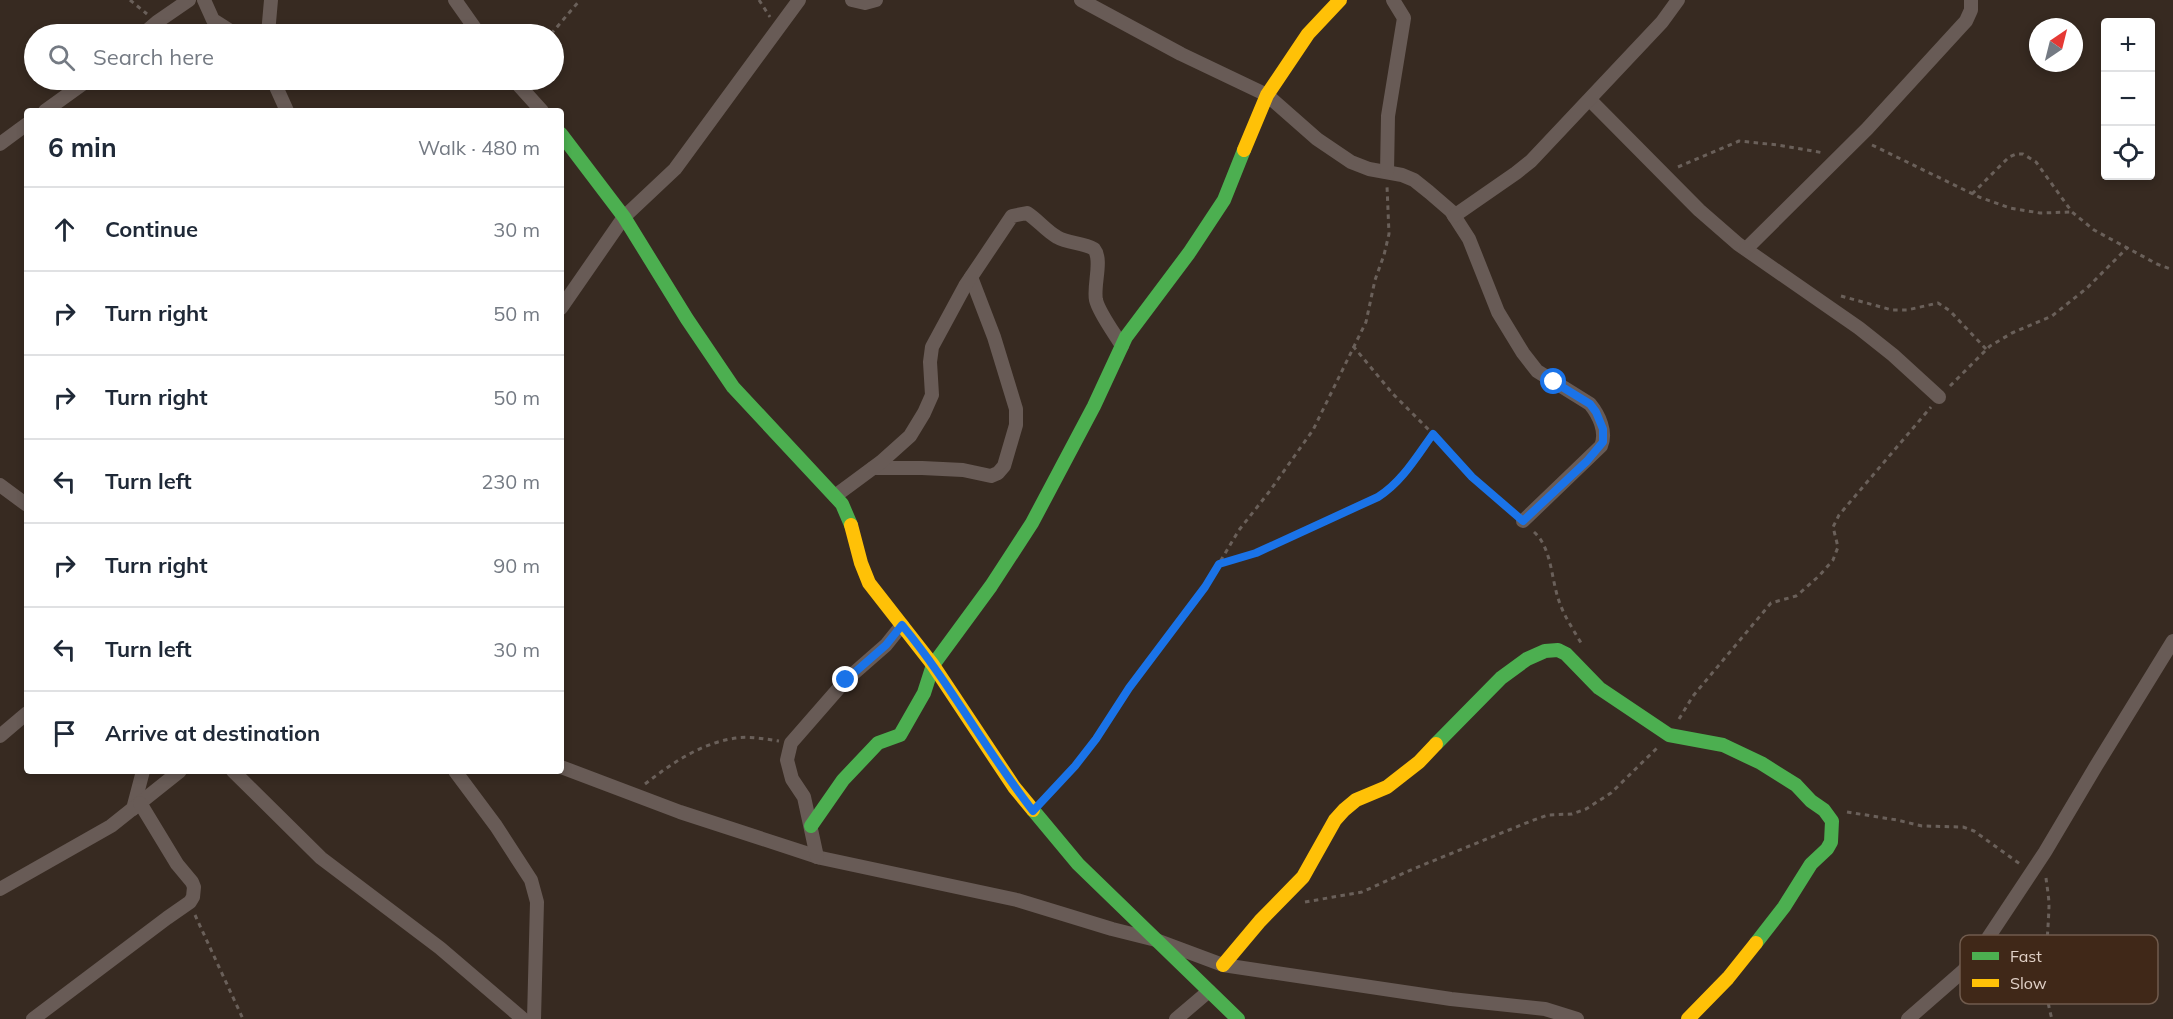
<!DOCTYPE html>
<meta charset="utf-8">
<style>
body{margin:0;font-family:Mulish,sans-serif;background:#f2f2f3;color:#1f2937}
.controls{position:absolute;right:18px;top:18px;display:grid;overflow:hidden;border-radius:6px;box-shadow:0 3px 9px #0003}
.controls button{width:54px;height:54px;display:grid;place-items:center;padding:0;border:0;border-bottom:2px solid #e0e1e3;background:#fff;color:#1f2937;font:30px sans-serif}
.compass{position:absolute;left:2029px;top:18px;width:54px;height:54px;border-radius:50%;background:#fff;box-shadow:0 3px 9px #0003;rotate:35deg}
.stop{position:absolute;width:18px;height:18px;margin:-14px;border:4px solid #1a73e8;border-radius:50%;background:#fff}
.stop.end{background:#1a73e8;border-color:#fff;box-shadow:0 2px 6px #0008}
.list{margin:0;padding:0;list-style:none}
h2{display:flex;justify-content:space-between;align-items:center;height:78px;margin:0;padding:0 24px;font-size:26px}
h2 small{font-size:20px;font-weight:400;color:#747a83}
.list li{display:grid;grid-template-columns:39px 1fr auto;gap:18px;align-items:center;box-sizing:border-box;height:84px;padding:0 24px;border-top:2px solid #e0e1e3}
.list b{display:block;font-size:22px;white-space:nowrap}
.list em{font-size:20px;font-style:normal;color:#747a83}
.icon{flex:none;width:33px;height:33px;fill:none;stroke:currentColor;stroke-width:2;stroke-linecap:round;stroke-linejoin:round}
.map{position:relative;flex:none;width:2173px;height:1019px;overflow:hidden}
.search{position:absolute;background:#fff;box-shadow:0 3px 9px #0003;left:24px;top:24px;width:540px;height:66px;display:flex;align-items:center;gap:15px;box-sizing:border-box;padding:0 21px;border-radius:33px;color:#747a83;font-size:22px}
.panel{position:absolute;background:#fff;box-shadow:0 3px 9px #0003;left:24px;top:108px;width:540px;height:666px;border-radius:6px}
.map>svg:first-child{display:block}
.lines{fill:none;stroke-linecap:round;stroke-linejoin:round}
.path{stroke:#6a605a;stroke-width:3;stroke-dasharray:4.5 4.5;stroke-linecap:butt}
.street{stroke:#685b56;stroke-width:14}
.fast{stroke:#4caf50;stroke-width:14}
.slow{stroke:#ffc107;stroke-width:14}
.route{stroke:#1a73e8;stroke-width:8}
.key{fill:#402818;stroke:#705b4d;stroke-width:1.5}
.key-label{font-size:16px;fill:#e1d1c7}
</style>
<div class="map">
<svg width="2173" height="1019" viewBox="0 0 2173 1019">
<rect width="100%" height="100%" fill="#372a21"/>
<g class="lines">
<g class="path">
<path d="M130 0 147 14"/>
<path d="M759 0 770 17"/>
<path d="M551 34 580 0"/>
<path d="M1872 145 1979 197 2010 208 2040 213 2072 212"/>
<path d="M1678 167 1739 141 1778 145 1824 153"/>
<path d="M1972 194 2009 157 2016 154H2023L2036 162 2072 212 2094 230 2157 264 2173 270"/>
<path d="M1841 296 1892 310H1907L1938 303 1950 311 1986 349"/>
<path d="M1353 346 1393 394 1433 434 1472 477 1514 513"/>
<path d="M1950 386 1990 346 2012 333 2052 316 2087 288 2128 247"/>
<path d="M1534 532C1552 548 1551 579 1559 601 1564 616 1573 629 1581 643"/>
<path d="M1221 564 1256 553 1378 497C1402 482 1417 456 1433 434"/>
<path d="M1679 719 1693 696 1771 603 1796 596 1801 592 1819 576 1833 560 1838 547 1833 527 1839 515 1931 407"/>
<path d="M645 784C672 763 701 743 736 738 750 736 765 739 779 741"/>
<path d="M1044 799 1075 766 1096 739 1129 688 1205 587 1239 530 1269 492 1313 430 1366 322 1375 280 1384 255 1389 234 1387 186"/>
<path d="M1847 812 1897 820 1922 826 1963 827 1974 831 2020 864"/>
<path d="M2046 878C2047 887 2049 897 2049 906 2048 943 2041 983 2052 1019"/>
<path d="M1305 902 1362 892 1413 869 1531 821 1548 815 1572 814 1586 809 1611 793 1657 748"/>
<path d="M195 915 243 1019"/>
</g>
<g class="street">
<path d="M204 0 213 20 235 34"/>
<path d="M455 0 479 34"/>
<path d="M852 0 865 3 876 0"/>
<path d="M1081 0 1181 54 1267 95 1317 139 1351 162 1369 169 1402 175 1414 180 1429 192 1451 211 1469 239 1498 312 1523 353 1537 371 1590 404C1599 415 1607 432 1601 446L1523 521"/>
<path d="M143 34 157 22 189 0"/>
<path d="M268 34 271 0"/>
<path d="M273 80 287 111"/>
<path d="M514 80 542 111"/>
<path d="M1590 100 1699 210 1738 244 1859 328 1893 355 1939 397"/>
<path d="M45 111 88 80"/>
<path d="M0 144 27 124"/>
<path d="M1387 172 1388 116 1404 18 1393 0"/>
<path d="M1454 216 1516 173 1531 161 1662 22 1678 0"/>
<path d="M1746 249 1867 129 1966 21 1971 10V0"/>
<path d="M561 308 624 217 675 169 799 0"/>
<path d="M873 468H922L963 470 991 476 998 473 1004 466 1016 425V409L994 337 971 277"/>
<path d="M0 485 27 505"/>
<path d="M835 496 881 462 910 436 924 413 932 395 930 362 932 347 965 286 1012 216 1027 213C1038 220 1046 231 1057 237 1069 244 1082 242 1094 249 1103 260 1093 285 1096 300 1099 313 1115 334 1122 346"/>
<path d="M0 736 27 713"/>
<path d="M561 767 680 812 821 858 1017 900 1112 929 1156 940 1223 965 1451 999 1545 1009 1577 1019"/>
<path d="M233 771 321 858 440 948 523 1019"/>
<path d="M455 771 496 826 531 880 537 902 534 1019"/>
<path d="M133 809 143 771"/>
<path d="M817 857 804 797 792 779 787 760 791 743 846 680 886 645 902 625"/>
<path d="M0 889 111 826 180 771"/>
<path d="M33 1019 167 918 190 902 193 897 194 887 192 882 177 864 140 803"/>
<path d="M1176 1019 1209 991"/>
<path d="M1908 1019 1963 971 1976 956 2045 852 2096 766 2173 641"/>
</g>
<g class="fast">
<path d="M561 134 624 217 687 319 733 387 842 504 851 525"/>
<path d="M1436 744 1501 678 1527 659 1545 651 1558 650 1566 654 1599 688 1669 735 1723 745 1761 763 1796 785 1811 801 1824 810 1832 821 1831 842 1827 849 1811 864 1784 907 1756 943"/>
<path d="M1033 810 1078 864 1238 1019"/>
<path d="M811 826 843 780 878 743 900 735 924 693 933 665 991 586 1032 523 1094 406 1126 337 1189 253 1224 200 1244 150"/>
</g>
<g class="slow">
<path d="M1244 150 1267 95 1308 34 1340 0"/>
<path d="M851 525 861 563 869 583 933 665 1014 787 1033 810"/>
<path d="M1223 965 1260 921 1303 877 1335 820 1344 810 1356 800 1387 787 1419 762 1436 744"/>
<path d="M1688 1019 1728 978 1756 943"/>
</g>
</g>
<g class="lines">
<path class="route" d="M846 680 886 645 902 625C950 683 986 751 1033 811L1075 766 1096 739 1129 688 1205 587 1219 564 1256 553 1378 497C1402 482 1417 456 1433 434L1472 477 1523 521 1587 461 1603 442V429L1596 412 1590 404 1554 382"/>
</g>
<rect x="1960" y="935" width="198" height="69" rx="9" class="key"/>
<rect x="1972" y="952" width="27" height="8" fill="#4caf50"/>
<rect x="1972" y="979" width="27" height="8" fill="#ffc107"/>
<g class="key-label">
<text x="2010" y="962">Fast</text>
<text x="2010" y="989">Slow</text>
</g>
</svg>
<div class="controls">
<button>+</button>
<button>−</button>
<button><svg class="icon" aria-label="locate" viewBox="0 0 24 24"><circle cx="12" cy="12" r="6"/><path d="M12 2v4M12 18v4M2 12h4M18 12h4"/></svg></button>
</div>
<svg class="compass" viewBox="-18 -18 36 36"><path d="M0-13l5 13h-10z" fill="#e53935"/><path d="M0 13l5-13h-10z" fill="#747a83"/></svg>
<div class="stop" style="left:1554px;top:382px"></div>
<div class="stop end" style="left:846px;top:680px"></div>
<div class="search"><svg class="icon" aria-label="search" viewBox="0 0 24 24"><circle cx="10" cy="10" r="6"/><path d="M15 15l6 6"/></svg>Search here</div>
<section class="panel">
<h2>6 min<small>Walk · 480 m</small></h2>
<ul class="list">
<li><svg class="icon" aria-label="ahead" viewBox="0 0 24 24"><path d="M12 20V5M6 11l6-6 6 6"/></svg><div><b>Continue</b></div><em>30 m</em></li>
<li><svg class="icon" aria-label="right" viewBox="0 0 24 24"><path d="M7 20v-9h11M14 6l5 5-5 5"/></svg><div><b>Turn right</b></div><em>50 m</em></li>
<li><svg class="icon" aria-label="right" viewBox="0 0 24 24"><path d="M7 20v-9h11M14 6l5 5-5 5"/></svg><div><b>Turn right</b></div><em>50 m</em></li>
<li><svg class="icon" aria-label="left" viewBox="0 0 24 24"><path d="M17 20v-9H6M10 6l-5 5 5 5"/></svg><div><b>Turn left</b></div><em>230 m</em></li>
<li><svg class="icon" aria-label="right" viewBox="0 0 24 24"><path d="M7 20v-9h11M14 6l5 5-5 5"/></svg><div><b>Turn right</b></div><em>90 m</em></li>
<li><svg class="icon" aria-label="left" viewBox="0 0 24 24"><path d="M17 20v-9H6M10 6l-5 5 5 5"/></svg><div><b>Turn left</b></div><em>30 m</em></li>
<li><svg class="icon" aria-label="arrive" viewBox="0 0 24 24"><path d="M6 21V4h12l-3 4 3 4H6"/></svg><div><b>Arrive at destination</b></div></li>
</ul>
</section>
</div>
